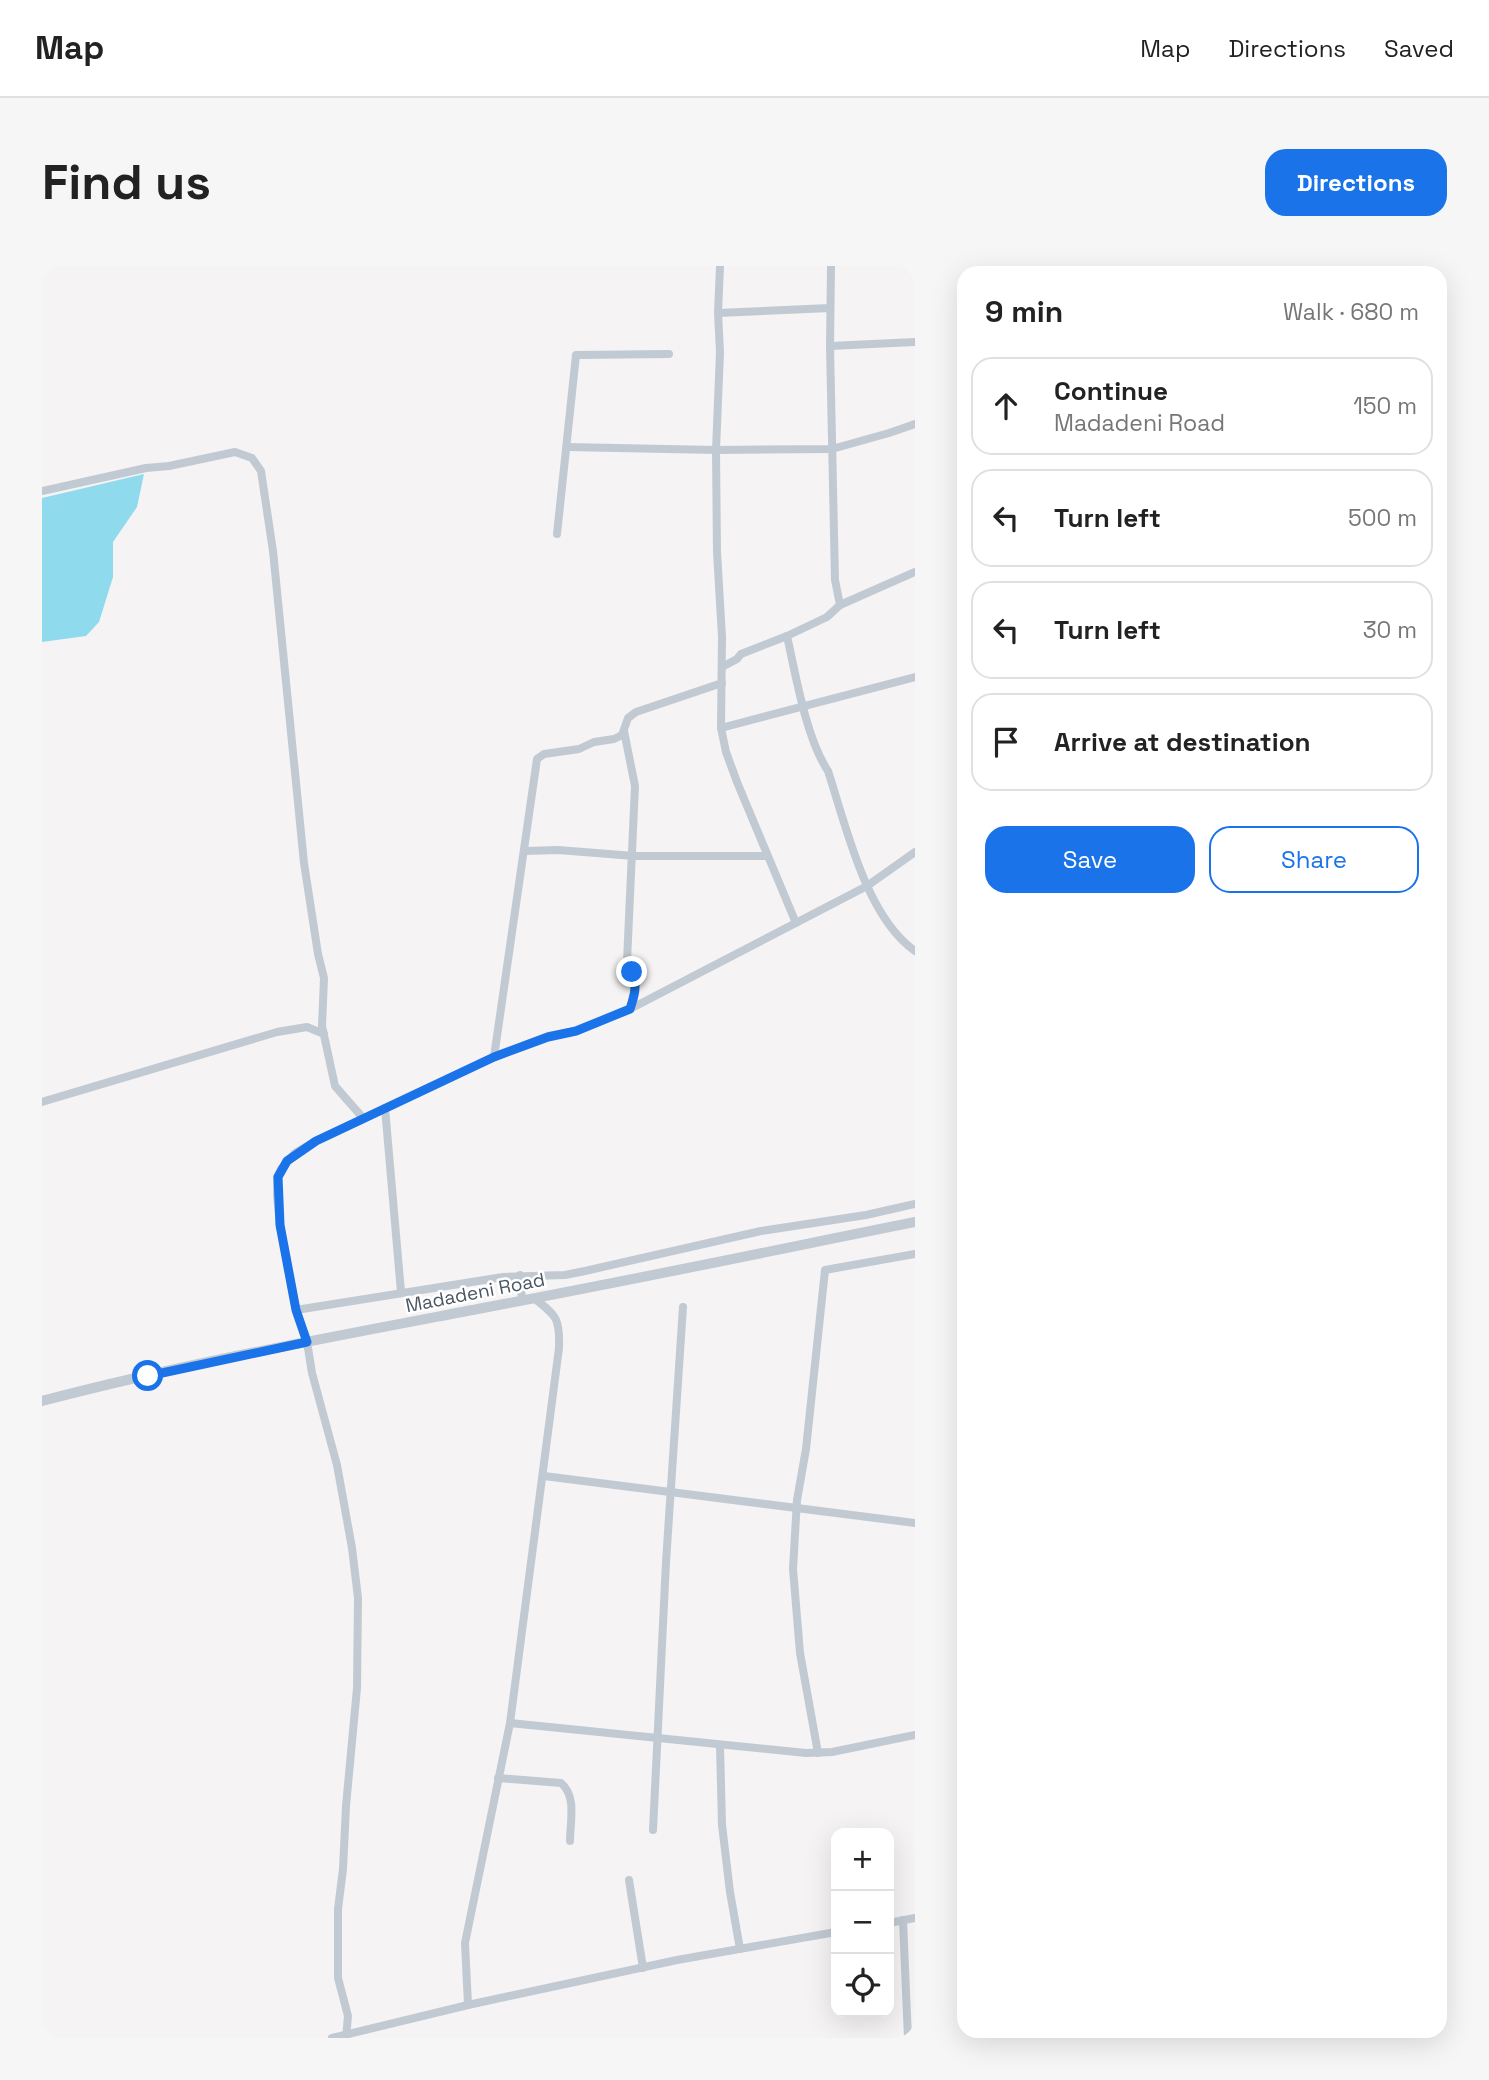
<!DOCTYPE html>
<meta charset="utf-8">
<style>
body{margin:0;font-family:"Space Grotesk",sans-serif;background:#f6f6f6;color:#222}
.controls{position:absolute;right:21px;bottom:21px;display:grid;overflow:hidden;border-radius:14px;box-shadow:0 7px 28px #0002}
.controls button{width:63px;height:63px;display:grid;place-items:center;padding:0;border:0;border-bottom:2px solid #e0e0e0;background:#fff;color:#222;font:35px sans-serif}
.stop{position:absolute;width:21px;height:21px;margin:-16px;border:5px solid #1a73e8;border-radius:50%;background:#fff}
.stop.end{background:#1a73e8;border-color:#fff;box-shadow:0 2px 7px #0008}
.list{margin:0;padding:0;list-style:none}
h2{display:flex;justify-content:space-between;align-items:center;height:91px;margin:0;padding:0 28px;font-size:30px}
h2 small{font-size:23px;font-weight:400;color:#767676}
.list li{display:grid;grid-template-columns:46px 1fr auto;gap:21px;align-items:center;box-sizing:border-box;height:98px;margin:0 14px 14px;padding:0 14px;border:2px solid #e0e0e0;border-radius:21px}
.list b{display:block;font-size:26px;white-space:nowrap}
.list p{margin:0;font-size:23px;white-space:nowrap;color:#767676}
.list em{font-size:23px;font-style:normal;color:#767676}
.actions{display:flex;gap:14px;padding:21px 28px}
.actions a{flex:1;padding:16px 0;border:2px solid #1a73e8;border-radius:21px;text-align:center;font-size:24px;color:#1a73e8}
.actions .main{background:#1a73e8;color:#fff}
.icon{flex:none;width:38px;height:38px;fill:none;stroke:currentColor;stroke-width:2;stroke-linecap:round;stroke-linejoin:round}
.map{position:relative;flex:none;width:873px;height:1772px;overflow:hidden;border-radius:21px}
header{display:flex;align-items:center;gap:42px;box-sizing:border-box;height:98px;padding:0 35px;background:#fff;border-bottom:2px solid #e0e0e0}
header strong{font-size:33px}
nav{display:flex;gap:38px;margin-inline-start:auto;font-size:24px}
.intro{display:flex;align-items:center;justify-content:space-between;box-sizing:border-box;height:168px;padding:0 42px}
h1{margin:0;font-size:49px}
.button{padding:18px 32px;border-radius:21px;background:#1a73e8;color:#fff;font-size:24px;font-weight:700}
main{display:flex;gap:42px;padding:0 42px}
aside{flex:1;background:#fff;border-radius:21px;box-shadow:0 7px 28px #0002}
.map>svg:first-child{display:block}
.water{fill:#90daee}
.lines{fill:none;stroke-linecap:round;stroke-linejoin:round}
.minor{stroke:#c1cad2;stroke-width:8}
.tertiary{stroke:#c1cad2;stroke-width:10}
.route{stroke:#1a73e8;stroke-width:9}
.labels{text-anchor:middle;stroke-width:5;stroke-linejoin:round;paint-order:stroke}
.street-label{font-size:19px;fill:#4a5661;stroke:#fff}
</style>
<header>
<strong>Map</strong>
<nav><a>Map</a><a>Directions</a><a>Saved</a></nav>
</header>
<div class="intro"><h1>Find us</h1><a class="button">Directions</a></div>
<main>
<div class="map">
<svg width="873" height="1772" viewBox="0 0 873 1772">
<rect width="100%" height="100%" fill="#f5f3f3"/>
<path class="water" d="M102 208 95 241 71 276V311L57 356 44 370 0 376V232Z"/>
<g class="lines">
<g class="minor">
<path d="M678 0 676 47 678 86 674 184 675 286 680 371 679 462 684 486 695 516 754 657"/>
<path d="M789 0 788 80 793 314 798 339"/>
<path d="M676 47 788 42"/>
<path d="M788 80 873 76"/>
<path d="M525 181 674 184 790 183 847 167 873 158"/>
<path d="M0 225 104 202 127 200 193 186 210 192 219 205 231 285 262 597 276 688 282 712 280 760 293 820 321 852"/>
<path d="M515 268 534 89 627 88"/>
<path d="M745 370C754 410 764 472 786 505 804 560 824 651 873 685"/>
<path d="M680 401 695 393 699 388 745 370 785 351 798 339 873 306"/>
<path d="M679 462 873 411"/>
<path d="M582 465 593 520 585 695C594 715 595 722 588 743"/>
<path d="M482 585 516 584 592 590H725"/>
<path d="M452 791 495 493 502 488 537 483 552 476 572 473 580 469 586 452 594 446 680 417"/>
<path d="M0 836 235 766 265 761 282 768"/>
<path d="M343 842 359 1026"/>
<path d="M478 1009 480 1035"/>
<path d="M254 1044 461 1011 523 1009 543 1005 719 965 824 949 873 938"/>
<path d="M502 1210 873 1257"/>
<path d="M468 1457 764 1487 790 1486 873 1469"/>
<path d="M678 1479 680 1559 688 1626 698 1683"/>
<path d="M776 1487 758 1387 751 1303 755 1234 764 1183 783 1004 873 988"/>
<path d="M456 1512 519 1517C535 1530 528 1556 528 1575"/>
<path d="M611 1564 624 1296 641 1041"/>
<path d="M587 1614 601 1702"/>
<path d="M861 1654 866 1772"/>
<path d="M847 1657 873 1652"/>
<path d="M426 1739 423 1677 468 1457 517 1082C518 1053 515 1050 493 1033"/>
<path d="M290 1772 426 1739 635 1694 794 1666"/>
<path d="M304 1772 306 1750 296 1712V1643L301 1603 304 1540 315 1422 316 1332 310 1282 295 1199 270 1107 265 1076 254 1044 238 959 235 929V911L239 903 253 887 274 875 452 791 506 770 534 765 588 743 825 620 873 586"/>
</g>
<path class="tertiary" d="M0 1135C145 1097 294 1070 441 1042 585 1015 729 985 873 956"/>
</g>
<g class="lines">
<path class="route" d="M106 1110 265 1076 254 1044 238 959 236 911 245 895 274 875 452 791 506 771 534 765 588 743C592 731 596 719 590 706"/>
</g>
<g class="labels">
<g class="street-label">
<text transform="translate(433 1026) rotate(-11)" y="7">Madadeni Road</text>
</g>
</g>
</svg>
<div class="controls">
<button>+</button>
<button>−</button>
<button><svg class="icon" aria-label="locate" viewBox="0 0 24 24"><circle cx="12" cy="12" r="6"/><path d="M12 2v4M12 18v4M2 12h4M18 12h4"/></svg></button>
</div>
<div class="stop" style="left:106px;top:1110px"></div>
<div class="stop end" style="left:590px;top:706px"></div>
</div>
<aside>
<h2>9 min<small>Walk · 680 m</small></h2>
<ul class="list">
<li><svg class="icon" aria-label="ahead" viewBox="0 0 24 24"><path d="M12 20V5M6 11l6-6 6 6"/></svg><div><b>Continue</b><p>Madadeni Road</p></div><em>150 m</em></li>
<li><svg class="icon" aria-label="left" viewBox="0 0 24 24"><path d="M17 20v-9H6M10 6l-5 5 5 5"/></svg><div><b>Turn left</b></div><em>500 m</em></li>
<li><svg class="icon" aria-label="left" viewBox="0 0 24 24"><path d="M17 20v-9H6M10 6l-5 5 5 5"/></svg><div><b>Turn left</b></div><em>30 m</em></li>
<li><svg class="icon" aria-label="arrive" viewBox="0 0 24 24"><path d="M6 21V4h12l-3 4 3 4H6"/></svg><div><b>Arrive at destination</b></div></li>
</ul>
<div class="actions"><a class="main">Save</a><a>Share</a></div>
</aside>
</main>
